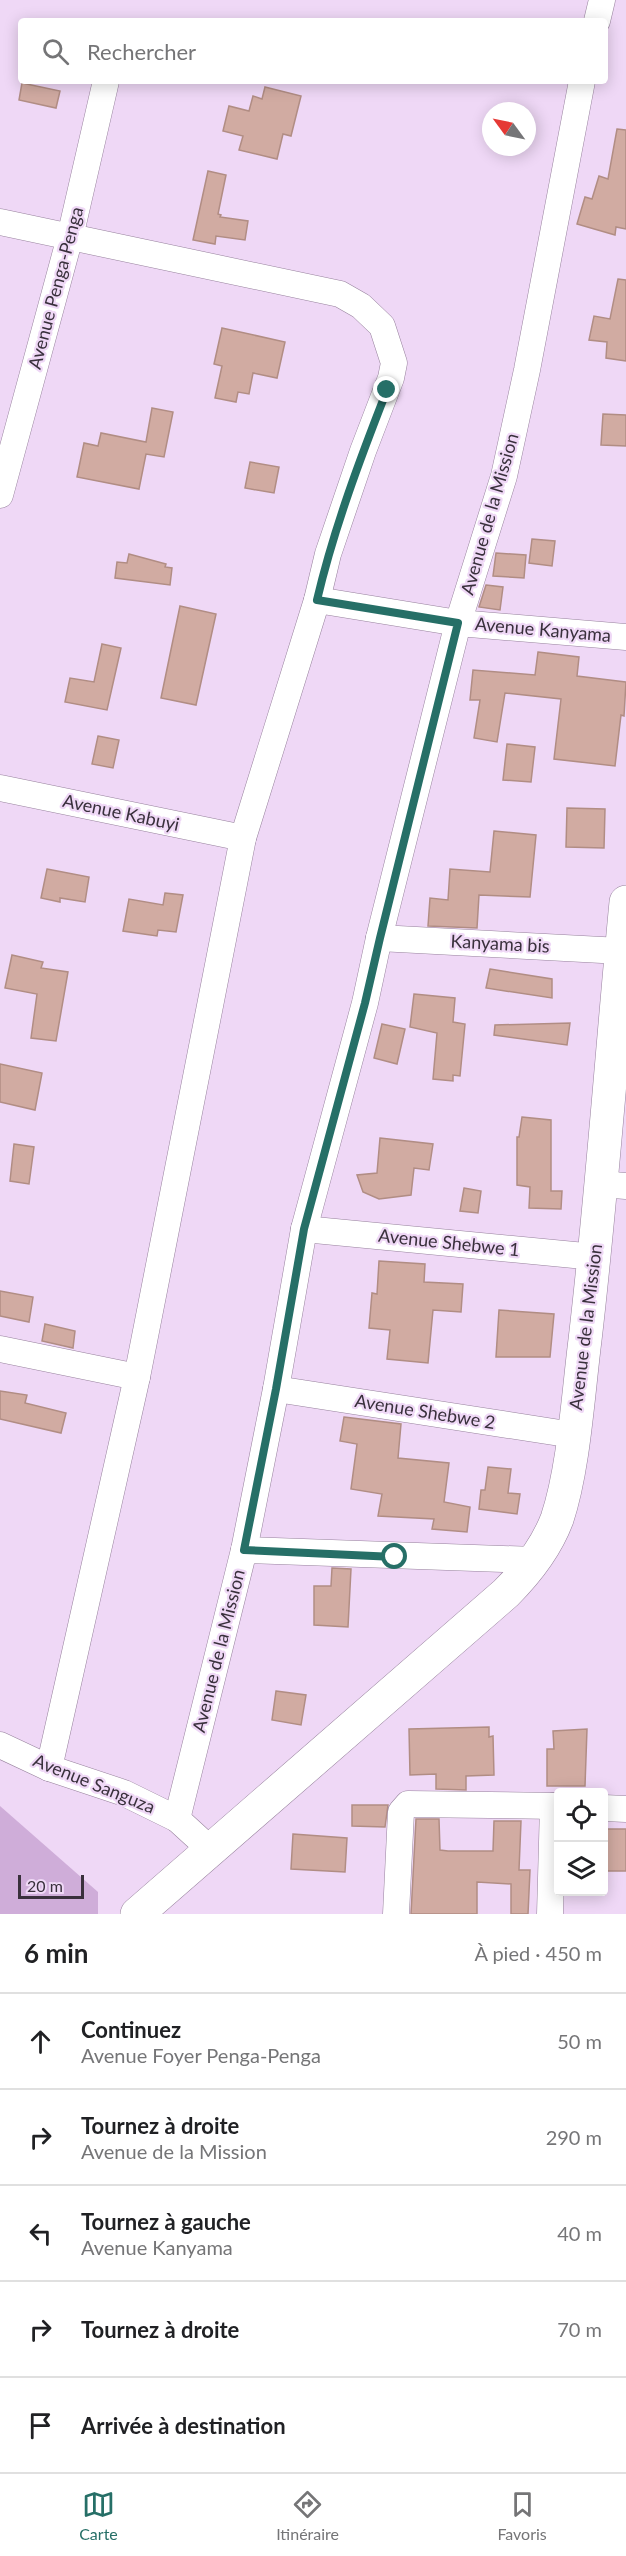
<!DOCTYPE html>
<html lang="fr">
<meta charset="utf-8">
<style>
body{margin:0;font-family:Lato,sans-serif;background:#f2f2f2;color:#202124}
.controls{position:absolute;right:18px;bottom:18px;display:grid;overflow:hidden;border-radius:6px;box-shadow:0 3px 15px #0003}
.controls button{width:54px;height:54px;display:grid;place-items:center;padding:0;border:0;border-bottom:2px solid #e0e0e0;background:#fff;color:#202124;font:30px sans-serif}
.compass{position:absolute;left:482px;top:102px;width:54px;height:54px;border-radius:50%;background:#fff;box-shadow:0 3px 15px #0003;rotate:303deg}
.scale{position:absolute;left:18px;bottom:15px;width:66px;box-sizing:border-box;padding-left:6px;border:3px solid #39303c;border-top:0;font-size:16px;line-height:21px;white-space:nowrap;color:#39303c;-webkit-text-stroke:4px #efd8f6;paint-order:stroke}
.stop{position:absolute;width:18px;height:18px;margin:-14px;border:4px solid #266f67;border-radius:50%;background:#fff}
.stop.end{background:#266f67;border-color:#fff;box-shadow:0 2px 6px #0008}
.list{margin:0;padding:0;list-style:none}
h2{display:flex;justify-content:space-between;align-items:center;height:78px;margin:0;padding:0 24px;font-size:26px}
h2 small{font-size:20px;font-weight:400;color:#757577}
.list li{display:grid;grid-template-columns:39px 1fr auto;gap:18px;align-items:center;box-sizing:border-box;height:96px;padding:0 24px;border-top:2px solid #e0e0e0}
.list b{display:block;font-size:22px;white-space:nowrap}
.list p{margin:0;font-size:20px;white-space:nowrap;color:#757577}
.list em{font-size:20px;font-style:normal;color:#757577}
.icon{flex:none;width:33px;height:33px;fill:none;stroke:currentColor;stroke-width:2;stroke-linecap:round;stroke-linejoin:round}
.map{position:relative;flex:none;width:626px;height:1914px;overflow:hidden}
.search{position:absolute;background:#fff;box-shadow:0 3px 15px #0003;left:18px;right:18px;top:18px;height:66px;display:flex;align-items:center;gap:15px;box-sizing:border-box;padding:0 21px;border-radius:6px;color:#757577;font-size:22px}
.sheet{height:558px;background:#fff}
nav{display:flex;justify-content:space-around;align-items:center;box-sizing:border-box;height:84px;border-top:2px solid #e0e0e0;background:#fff;font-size:16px;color:#757577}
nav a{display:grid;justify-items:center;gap:3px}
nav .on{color:#266f67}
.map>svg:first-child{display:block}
.green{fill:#cfadd9}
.building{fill:#d1aba2;stroke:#b18d84;stroke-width:1.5}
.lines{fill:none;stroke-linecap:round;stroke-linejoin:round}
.street-casing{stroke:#97829d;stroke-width:27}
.secondary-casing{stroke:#97829d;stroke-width:34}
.street{stroke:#fff;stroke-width:26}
.secondary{stroke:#fff;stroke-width:33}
.route{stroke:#266f67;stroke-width:8}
.labels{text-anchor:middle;stroke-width:4.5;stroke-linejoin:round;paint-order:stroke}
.street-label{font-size:18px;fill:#39303c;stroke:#efd8f6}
</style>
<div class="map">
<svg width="626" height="1914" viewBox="0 0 626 1914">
<rect width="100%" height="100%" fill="#efd8f6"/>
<path class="green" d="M0 1806 98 1892V1914H0Z"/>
<g class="building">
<path d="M22 83 60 91 56 108 19 100Z"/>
<path d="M265 87 301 96 291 136 283 134 277 159 239 150 243 136 223 131 229 106 249 111 253 96 262 99Z"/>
<path d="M617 129 626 130V229L616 227 615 235 577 224 585 197 592 199 599 176 608 179Z"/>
<path d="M208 171 226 175 218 214 221 215 220 217 248 221 245 240 216 236 215 244 193 240Z"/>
<path d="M618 279 626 280V361L606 358 607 342 589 340 594 316 610 319Z"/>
<path d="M222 328 285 342 277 378 253 373 249 394 238 392 236 402 215 398 222 366 214 364Z"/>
<path d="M152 408 173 412 164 457 146 454 139 489 77 477 84 443 98 446 101 433 146 442Z"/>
<path d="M603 414 626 415V446L601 445Z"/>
<path d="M250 462 279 467 274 493 245 488Z"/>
<path d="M532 539 555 541 552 566 529 563Z"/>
<path d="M496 553 526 555 524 578 493 576Z"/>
<path d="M129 554 166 564 165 567 172 568 170 585 115 578 117 562 127 563Z"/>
<path d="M486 585 503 587 500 610 479 607Z"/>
<path d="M180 606 216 614 196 705 161 698Z"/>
<path d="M102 644 121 648 107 710 65 702 70 678 94 682Z"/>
<path d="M538 652 579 657 577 676 626 682 624 716 621 715 615 766 554 759 561 699 505 693 497 742 474 738 480 700H470L473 670 535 675Z"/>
<path d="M98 736 119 740 113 768 92 764Z"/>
<path d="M507 744 535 747 531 782 503 780Z"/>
<path d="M567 808 605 809 604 848 566 847Z"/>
<path d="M494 831 536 835 530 897 479 895 477 928 428 926 430 898 448 900 450 869 490 872Z"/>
<path d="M47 869 89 877 85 902 60 898V902L41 898Z"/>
<path d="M165 893 183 895 176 932 158 930 157 936 123 931 129 899 163 905Z"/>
<path d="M12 955 43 962 41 968 68 972 56 1041 31 1038 37 994 5 988Z"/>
<path d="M490 969 552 979V998L486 988Z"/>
<path d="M414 994 455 998 453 1022 465 1024 460 1076 453 1075V1081L433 1079 437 1033 410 1027Z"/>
<path d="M570 1023 567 1045 494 1035 495 1025Z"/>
<path d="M382 1024 405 1029 397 1064 374 1058Z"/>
<path d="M0 1064 42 1073 35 1110 0 1102Z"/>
<path d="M522 1117 551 1120V1191H562L561 1209 529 1208 530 1187 517 1185V1137H519Z"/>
<path d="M380 1138 433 1144 429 1170 414 1168 411 1195 379 1199 363 1192 357 1175 377 1173Z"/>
<path d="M14 1144 34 1147 29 1184 10 1181Z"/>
<path d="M464 1188 481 1191 478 1213 460 1211Z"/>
<path d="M379 1261 425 1264 424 1282 463 1284 461 1312 433 1310 428 1363 387 1359 390 1330 369 1328 372 1293 377 1294Z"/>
<path d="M0 1291 33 1297 29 1322 0 1316Z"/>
<path d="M499 1310 554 1314 550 1357H496Z"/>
<path d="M45 1324 75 1331 73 1348 42 1341Z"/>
<path d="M0 1391 27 1395 25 1403 66 1413 61 1433 0 1419Z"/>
<path d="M344 1417 401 1424 398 1458 449 1463 444 1502 470 1507 467 1532 432 1529 434 1519 378 1516 382 1494 351 1489 357 1444 340 1441Z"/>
<path d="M488 1467 511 1469 508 1493 520 1494 517 1514 479 1509 481 1490H485Z"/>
<path d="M332 1568 351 1569 348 1627 314 1625V1586H331Z"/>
<path d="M276 1691 306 1695 301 1725 272 1720Z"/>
<path d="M489 1727V1737L493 1736 494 1775 466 1776V1790L436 1789V1774L410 1775 409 1729Z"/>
<path d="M587 1729 585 1786H547V1749H554L553 1731Z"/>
<path d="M352 1805H388L385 1827 352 1826Z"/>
<path d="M416 1819H439L440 1850 448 1851H493L494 1821H521L519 1870H530L528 1914H511V1884L477 1882V1914H411Z"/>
<rect x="603" y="1829" width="23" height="42"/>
<path d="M293 1834 347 1838 345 1872 291 1869Z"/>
</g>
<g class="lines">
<g class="street-casing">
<g id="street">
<path d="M597 21 602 0"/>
<path d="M0 222 340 294 361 306 382 326 394 363 391 378 363 451 328 554 317 600 243 838 137 1377 49 1768"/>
<path d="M0 495 70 237 106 81"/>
<path d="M317 600 458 623 626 637"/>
<path d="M0 788 243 838"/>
<path d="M379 938 621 951"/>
<path d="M601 1184 626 1186"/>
<path d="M304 1229 595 1257"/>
<path d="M0 1349 137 1377"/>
<path d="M276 1389 573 1435"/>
<path d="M244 1550 535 1560"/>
<path d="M0 1745 49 1768 124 1793 177 1819 212 1851"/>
<path d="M604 1808 626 1809"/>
<path d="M177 1819 244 1550 276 1389 304 1229 365 1003 379 938 458 623 504 476 527 370 582 81"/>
<path d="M396 1914 401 1812 408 1804 558 1806"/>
<path d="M550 1914 553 1806"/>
</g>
</g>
<g class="secondary-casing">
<path id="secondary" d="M137 1914 506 1593C527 1572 546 1548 557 1519 574 1468 578 1395 585 1340 602 1195 612 1048 626 902"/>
</g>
<use href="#street" class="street"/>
<use href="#secondary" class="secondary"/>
</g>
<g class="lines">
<path class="route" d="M387 390C360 459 334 528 317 600L458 623 380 938 365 1003 304 1229 276 1389 244 1550 395 1557"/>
</g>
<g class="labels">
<g class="street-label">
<text transform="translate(56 288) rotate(-75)" y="6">Avenue Penga-Penga</text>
<text transform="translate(490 514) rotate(-74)" y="6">Avenue de la Mission</text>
<text transform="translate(543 630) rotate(5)" y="6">Avenue Kanyama</text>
<text transform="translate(121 813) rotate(12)" y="6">Avenue Kabuyi</text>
<text transform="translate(500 944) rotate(3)" y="6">Kanyama bis</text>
<text transform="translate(449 1243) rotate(6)" y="6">Avenue Shebwe 1</text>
<text transform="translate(586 1327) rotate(-83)" y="6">Avenue de la Mission</text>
<text transform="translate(425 1412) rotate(9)" y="6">Avenue Shebwe 2</text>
<text transform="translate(219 1651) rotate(-76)" y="6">Avenue de la Mission</text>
<text transform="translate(94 1784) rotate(22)" y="6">Avenue Sanguza</text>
</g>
</g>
</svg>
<div class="controls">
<button><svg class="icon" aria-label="locate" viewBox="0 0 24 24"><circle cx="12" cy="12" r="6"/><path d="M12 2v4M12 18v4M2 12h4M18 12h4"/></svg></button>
<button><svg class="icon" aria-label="layers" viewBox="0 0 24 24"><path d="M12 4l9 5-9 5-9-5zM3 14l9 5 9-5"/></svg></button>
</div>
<svg class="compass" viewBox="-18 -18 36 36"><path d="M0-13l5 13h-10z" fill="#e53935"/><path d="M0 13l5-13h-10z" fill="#757577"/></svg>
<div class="scale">20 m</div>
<div class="stop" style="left:395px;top:1557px"></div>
<div class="stop end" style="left:387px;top:390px"></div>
<div class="search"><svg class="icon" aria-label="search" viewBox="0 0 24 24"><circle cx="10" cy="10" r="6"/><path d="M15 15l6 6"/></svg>Rechercher</div>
</div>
<section class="sheet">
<h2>6 min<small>À pied · 450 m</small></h2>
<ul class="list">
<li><svg class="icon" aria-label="ahead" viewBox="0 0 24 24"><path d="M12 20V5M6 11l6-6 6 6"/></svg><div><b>Continuez</b><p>Avenue Foyer Penga-Penga</p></div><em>50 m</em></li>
<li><svg class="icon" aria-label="right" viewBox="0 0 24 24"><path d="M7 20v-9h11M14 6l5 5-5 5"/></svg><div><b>Tournez à droite</b><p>Avenue de la Mission</p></div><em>290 m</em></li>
<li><svg class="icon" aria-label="left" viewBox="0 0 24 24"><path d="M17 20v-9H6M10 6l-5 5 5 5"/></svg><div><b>Tournez à gauche</b><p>Avenue Kanyama</p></div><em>40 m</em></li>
<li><svg class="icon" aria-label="right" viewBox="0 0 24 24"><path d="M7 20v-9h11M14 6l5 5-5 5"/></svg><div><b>Tournez à droite</b></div><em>70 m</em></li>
<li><svg class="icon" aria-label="arrive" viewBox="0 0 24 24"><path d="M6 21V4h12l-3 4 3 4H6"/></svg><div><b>Arrivée à destination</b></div></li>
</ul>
</section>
<nav>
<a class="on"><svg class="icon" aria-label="map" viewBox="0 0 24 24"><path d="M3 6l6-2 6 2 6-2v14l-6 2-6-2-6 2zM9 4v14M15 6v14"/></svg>Carte</a>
<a><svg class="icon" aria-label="directions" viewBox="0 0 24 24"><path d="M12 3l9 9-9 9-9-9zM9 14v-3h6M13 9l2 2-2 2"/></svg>Itinéraire</a>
<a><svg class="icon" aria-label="saved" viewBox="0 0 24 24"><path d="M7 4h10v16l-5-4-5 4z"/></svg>Favoris</a>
</nav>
